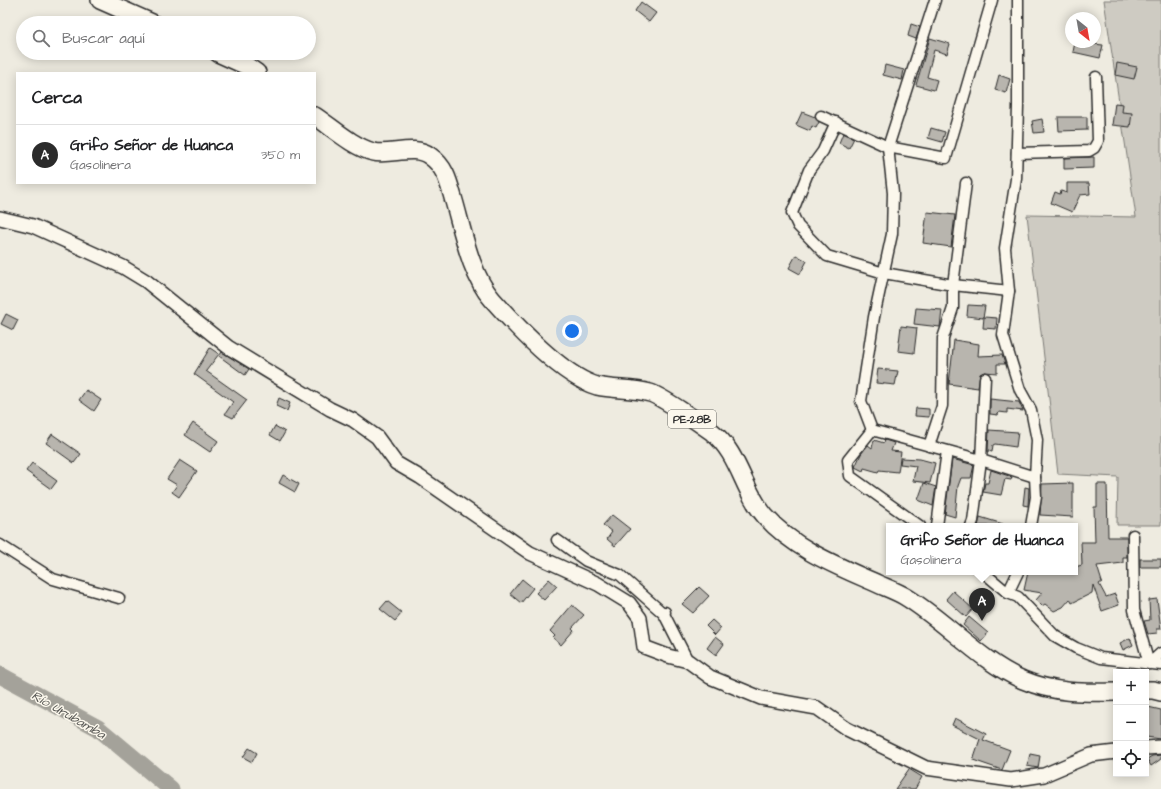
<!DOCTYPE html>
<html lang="es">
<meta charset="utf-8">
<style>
body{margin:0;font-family:"Architects Daughter",sans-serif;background:#f6f6f6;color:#202124}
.controls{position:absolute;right:12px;bottom:12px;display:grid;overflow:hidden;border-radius:0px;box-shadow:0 2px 10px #0003}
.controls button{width:36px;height:36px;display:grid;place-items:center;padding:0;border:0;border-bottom:1px solid #e0e0e0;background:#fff;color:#202124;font:20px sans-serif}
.compass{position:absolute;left:1065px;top:12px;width:36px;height:36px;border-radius:50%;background:#fff;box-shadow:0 2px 10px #0003;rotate:149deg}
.you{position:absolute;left:572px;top:331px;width:14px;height:14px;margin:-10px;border:3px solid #fff;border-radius:50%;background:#1a73e8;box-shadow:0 0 0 6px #1a73e833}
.badge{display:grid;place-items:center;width:26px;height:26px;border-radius:50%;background:#2b2b2b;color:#fff;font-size:13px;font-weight:700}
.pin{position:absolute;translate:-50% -33px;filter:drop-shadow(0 1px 2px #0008)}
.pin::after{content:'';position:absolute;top:21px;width:14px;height:12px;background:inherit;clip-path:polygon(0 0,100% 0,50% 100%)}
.popup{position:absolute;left:886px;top:523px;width:192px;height:52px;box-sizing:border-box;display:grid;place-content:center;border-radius:0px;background:#fff;filter:drop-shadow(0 1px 3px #0005);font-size:13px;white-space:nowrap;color:#757577}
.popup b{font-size:15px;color:#202124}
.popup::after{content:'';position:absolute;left:50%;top:100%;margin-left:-8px;border:8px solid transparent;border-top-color:#fff}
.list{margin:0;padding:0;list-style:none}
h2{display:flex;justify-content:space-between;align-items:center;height:52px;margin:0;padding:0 16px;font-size:17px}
h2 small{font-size:13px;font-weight:400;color:#757577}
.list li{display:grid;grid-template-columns:26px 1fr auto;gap:12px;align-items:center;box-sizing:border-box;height:60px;padding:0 16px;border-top:1px solid #e0e0e0}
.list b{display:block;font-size:15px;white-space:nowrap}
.list p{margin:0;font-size:13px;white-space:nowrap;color:#757577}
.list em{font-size:13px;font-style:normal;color:#757577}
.icon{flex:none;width:22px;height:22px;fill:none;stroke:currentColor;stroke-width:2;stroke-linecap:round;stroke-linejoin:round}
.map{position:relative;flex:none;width:1161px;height:789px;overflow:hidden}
.search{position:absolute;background:#fff;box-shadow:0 2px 10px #0003;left:16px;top:16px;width:300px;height:44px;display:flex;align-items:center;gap:10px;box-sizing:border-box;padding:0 14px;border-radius:22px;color:#757577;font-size:15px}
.panel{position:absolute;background:#fff;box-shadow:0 2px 10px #0003;left:16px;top:72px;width:300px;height:112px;border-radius:0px}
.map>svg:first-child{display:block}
.green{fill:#cecbc2;stroke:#7c7b76}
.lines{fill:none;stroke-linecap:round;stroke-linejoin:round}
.river{stroke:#a4a29a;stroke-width:17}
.building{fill:#b8b5ae;stroke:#2b2b2b}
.minor-casing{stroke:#2b2b2b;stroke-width:13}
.tertiary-casing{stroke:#2b2b2b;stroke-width:16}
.trunk-casing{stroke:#2b2b2b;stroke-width:20}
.minor{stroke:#fbf7ec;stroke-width:10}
.tertiary{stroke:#fbf7ec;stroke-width:13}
.trunk{stroke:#fbf7ec;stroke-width:17}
.labels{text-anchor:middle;stroke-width:3;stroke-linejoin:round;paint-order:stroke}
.shield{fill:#fbf7ec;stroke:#696865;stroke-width:1}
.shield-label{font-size:11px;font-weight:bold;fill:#2b2b2b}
.water-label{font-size:13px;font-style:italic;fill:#555552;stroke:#fbf7ec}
</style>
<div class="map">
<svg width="1161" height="789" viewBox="0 0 1161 789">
<rect width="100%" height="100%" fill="#eeebe0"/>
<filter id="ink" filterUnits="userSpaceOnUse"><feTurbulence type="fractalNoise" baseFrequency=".025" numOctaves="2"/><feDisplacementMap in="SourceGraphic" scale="8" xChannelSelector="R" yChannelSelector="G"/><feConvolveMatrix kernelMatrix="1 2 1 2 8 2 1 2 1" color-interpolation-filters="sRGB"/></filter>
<g filter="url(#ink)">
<path class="green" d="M1104 0H1161V525H1117L1118 477 1058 474 1027 215 1136 217Z"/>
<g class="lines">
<path class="river" d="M0 675 98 728 171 789"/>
</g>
<g class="building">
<path d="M641 2 656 13 649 22 635 11Z"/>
<path d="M911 24 920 27 916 39 908 36Z"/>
<path d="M930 38 950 44 947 54 934 50 927 77 937 80 934 90 916 85Z"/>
<path d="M1075 42 1103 45 1100 58 1073 52Z"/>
<path d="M1117 63 1137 67 1134 79 1115 75Z"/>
<path d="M885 65 904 70 902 80 883 75Z"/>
<path d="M999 75 1010 79 1006 93 995 90Z"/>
<path d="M1115 103 1123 104 1122 112 1132 113 1130 127 1112 125Z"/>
<path d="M802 112 815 117 819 122 816 128 812 126 810 131 796 125Z"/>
<path d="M1058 117H1087V130L1059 131Z"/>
<path d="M1042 119 1044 132 1034 133 1032 121Z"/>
<path d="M931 128 945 132 942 142 928 138Z"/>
<path d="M843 133 854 138 849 148 839 143Z"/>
<path d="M1094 157V168L1064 169V158Z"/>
<path d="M1067 183H1089L1090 194 1080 195 1072 212 1051 203 1055 192 1060 194 1061 191 1067 193Z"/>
<path d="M927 212 955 215 951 247 923 243Z"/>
<path d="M796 255 807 261 800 274 789 268Z"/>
<path d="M968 305 985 306 983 318 967 316Z"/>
<path d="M916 308 942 310 940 327 914 324Z"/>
<path d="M6 314 18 320 13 330 1 324Z"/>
<path d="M984 317 997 318 996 329 983 328Z"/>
<path d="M901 326 917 328 914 353 898 351Z"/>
<path d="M954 340 979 344 978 356 1002 355 1005 364H997V373L985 372 980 374 978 388 949 384Z"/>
<path d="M210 348 219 354 206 371 247 400 233 418 225 414 233 402 194 374Z"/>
<path d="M222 352 249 369 245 375 219 356Z"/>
<path d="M878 369 898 371 895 385 876 383Z"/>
<path d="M86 390 101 400 94 411 79 400Z"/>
<path d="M279 398 290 403 287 411 276 406Z"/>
<path d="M990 399 1019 402 1023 411 1007 409V413L999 412 998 415 990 414Z"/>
<path d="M916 408 929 409V417L915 416Z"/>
<path d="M193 423 218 441 210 452 185 435Z"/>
<path d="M275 426 285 432 280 441 270 435Z"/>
<path d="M989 430 1018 432 1016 447 995 444 993 445 992 452 988 451Z"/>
<path d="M52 434 81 454 74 463 46 443Z"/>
<path d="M874 440 884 443 885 440 894 443 891 451 901 452 898 472 879 470 878 472 864 468 863 471 855 467 861 454 868 445 872 448Z"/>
<path d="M901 458 920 459 935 463 930 483 913 481 916 466 900 464Z"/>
<path d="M952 459 974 465 971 478H961L958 486 955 517 945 514Z"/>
<path d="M180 460 197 471 179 497 172 492 177 485 167 479Z"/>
<path d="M32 463 57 481 51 489 26 471Z"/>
<path d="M991 470 1012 477 1011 480 1005 479 1001 495 983 492 985 483H988Z"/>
<path d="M283 475 299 484 295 492 279 483Z"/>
<path d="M924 483 936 487 933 506 918 500Z"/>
<path d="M1073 483V517L1040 515 1042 484Z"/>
<path d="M1097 484H1107L1108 537H1127V557H1123V563L1097 566 1102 582 1099 584 1106 597 1115 594 1119 605 1102 611 1093 585 1092 593 1072 603 1070 599 1063 607 1054 611 1045 604 1042 606 1036 600 1042 593 1024 590 1028 572H1075V567L1082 565 1081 542H1095L1094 507H1097Z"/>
<path d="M1025 487 1029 488 1028 506 1023 505Z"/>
<path d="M612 515 630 529 615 546 607 539 612 532 603 525Z"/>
<path d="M980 517 1003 524 1002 526H978Z"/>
<rect x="1140" y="559" width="21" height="8"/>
<path d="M522 579 533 588 521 603 510 594Z"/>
<path d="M549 579 557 586 544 600 536 593Z"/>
<path d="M699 587 709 596 693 613 682 604Z"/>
<path d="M953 591 973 609 966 617 946 599Z"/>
<path d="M1157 599 1161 629H1157V633L1148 634 1144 621 1150 620 1149 600Z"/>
<path d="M387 601 402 613 395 621 380 609Z"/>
<path d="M572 605 584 615 572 628 574 630 561 645 553 638 555 636 550 631Z"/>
<path d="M969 617 988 633 981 641 963 625Z"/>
<path d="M712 620 721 628 715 635 706 626Z"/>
<path d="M715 637 724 644 716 655 707 648Z"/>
<path d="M1130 638 1133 645 1123 650 1120 643Z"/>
<path d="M1148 707 1161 710V739L1146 737V716Z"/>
<path d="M955 718 986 734 983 740 1010 750 1002 770 973 760 980 739 952 725Z"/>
<path d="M249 748 257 753 252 762 243 757Z"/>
<path d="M1030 754 1040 756 1038 768 1027 766Z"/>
<path d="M1161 755V759L1151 766 1147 759 1152 756Z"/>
<path d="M909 769 922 777 915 789H895Z"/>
</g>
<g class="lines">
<g class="minor-casing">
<g id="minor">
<path d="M821 116 888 147 946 158 992 0"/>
<path d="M836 122 823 151 809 170 792 213 798 226 827 256 884 273 953 285 1009 291"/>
<path d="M1017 153 1089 151 1094 148 1098 141 1096 77"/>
<path d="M872 430 861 401 874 317 892 234 893 193 888 147 935 0"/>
<path d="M929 446 942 406 943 338 953 308V285L966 183"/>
<path d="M920 526 850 476 848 460 872 430 981 460 1035 477 1037 440 1031 410 1020 390 1003 335 1009 291 1005 248 1016 179 1018 106V0"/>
<path d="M937 526 947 451"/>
<path d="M971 526 973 521 981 460 985 378"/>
<path d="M1031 526 1036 497 1035 477"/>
<path d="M1133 535 1134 610 1149 664 1161 653"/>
<path d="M557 540 586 561 620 575 664 614"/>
<path d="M0 545 53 579 119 598"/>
<path d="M983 572 1008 593 1018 597 1055 636 1076 648 1101 658 1161 665"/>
<path d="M1008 593 1018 572"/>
<path d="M665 612 664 614 688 661"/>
</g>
</g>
<g class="tertiary-casing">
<g id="tertiary">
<path d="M0 218 33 226 123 267 146 281 228 347 330 409 353 420 377 437 396 463 420 477 530 553 598 584 629 603 640 618 644 647 668 656 688 661 710 677 761 698 817 708 847 729 926 768 1011 780 1044 775 1091 755 1116 752"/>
<path d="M1146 748 1161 747"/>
</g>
</g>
<g class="trunk-casing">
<g id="trunk">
<path d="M100 0 152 23"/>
<path d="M218 53 247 66 257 73"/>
<path d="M315 116C333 128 352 146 373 152 391 156 414 144 430 156 446 167 449 184 454 201 463 232 471 275 492 299 516 326 562 376 597 386 614 390 633 388 650 393 661 396 701 424 712 432 739 453 743 491 765 516 795 550 838 566 878 584 887 588 898 592 906 597 947 622 979 661 1023 680 1054 693 1083 693 1116 692"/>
<path d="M1146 690H1153L1161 692"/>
</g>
</g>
<use href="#minor" class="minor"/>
<use href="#tertiary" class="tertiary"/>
<use href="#trunk" class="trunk"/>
</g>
</g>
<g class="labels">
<rect class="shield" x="668" y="410" width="48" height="18" rx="3"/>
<g class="shield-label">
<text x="692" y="423">PE-28B</text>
</g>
<g class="water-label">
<text transform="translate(69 714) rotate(30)" y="5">Río Urubamba</text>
</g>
</g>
</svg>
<div class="controls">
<button>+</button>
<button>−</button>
<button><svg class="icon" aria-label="locate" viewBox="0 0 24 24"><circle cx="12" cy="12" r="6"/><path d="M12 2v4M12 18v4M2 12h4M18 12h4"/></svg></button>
</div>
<svg class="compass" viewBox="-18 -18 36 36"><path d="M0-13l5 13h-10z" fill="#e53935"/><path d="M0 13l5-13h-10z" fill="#757577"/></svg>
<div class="you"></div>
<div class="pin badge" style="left:982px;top:621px">A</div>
<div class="popup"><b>Grifo Señor de Huanca</b>Gasolinera</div>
<div class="search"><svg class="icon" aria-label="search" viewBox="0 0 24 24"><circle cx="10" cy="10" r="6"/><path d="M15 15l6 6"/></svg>Buscar aquí</div>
<section class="panel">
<h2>Cerca<small></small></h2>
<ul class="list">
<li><span class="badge">A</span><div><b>Grifo Señor de Huanca</b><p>Gasolinera</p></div><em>350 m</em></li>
</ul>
</section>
</div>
